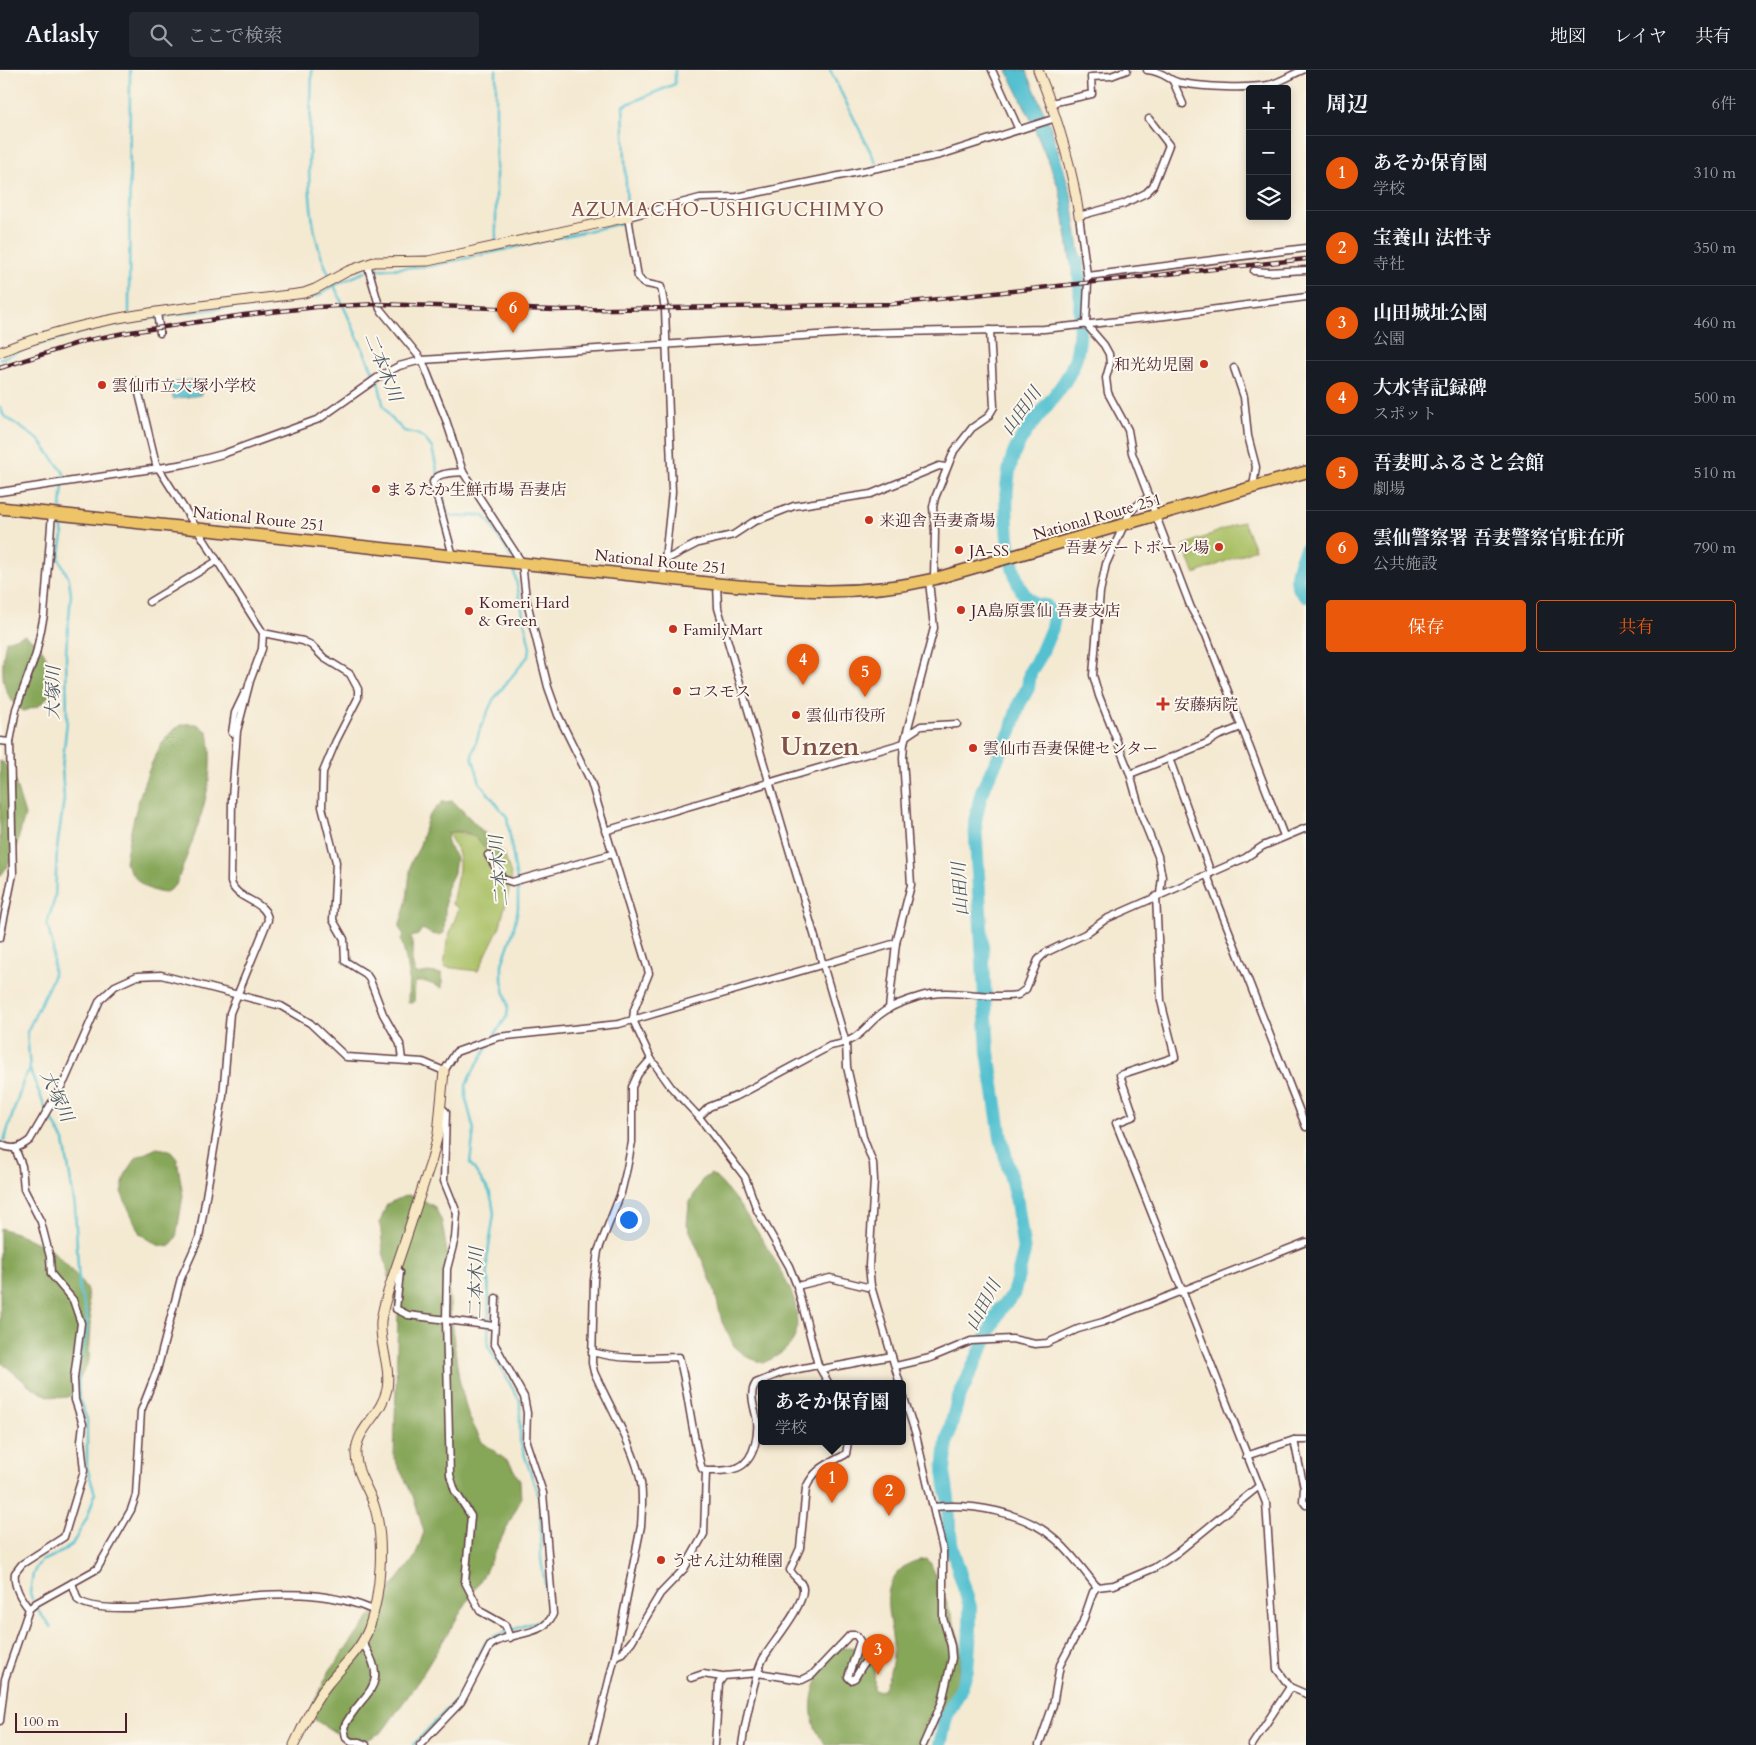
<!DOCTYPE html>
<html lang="ja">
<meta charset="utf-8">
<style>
body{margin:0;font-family:Cardo,"Noto Serif JP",serif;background:#242831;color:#f1f3f6}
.controls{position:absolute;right:15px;top:15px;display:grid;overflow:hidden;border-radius:5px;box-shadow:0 2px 8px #0003}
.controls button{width:45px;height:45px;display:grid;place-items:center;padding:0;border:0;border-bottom:1px solid #363941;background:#171b24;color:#f1f3f6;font:25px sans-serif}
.scale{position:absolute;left:15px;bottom:12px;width:112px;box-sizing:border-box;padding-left:5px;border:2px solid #4a1f2b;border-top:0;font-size:14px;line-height:18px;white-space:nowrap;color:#4a1f2b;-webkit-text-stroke:4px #fbf7ec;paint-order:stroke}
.you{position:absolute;left:628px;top:1149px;width:18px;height:18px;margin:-12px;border:4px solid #fff;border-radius:50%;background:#1a73e8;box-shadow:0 0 0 8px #1a73e833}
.badge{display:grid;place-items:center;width:32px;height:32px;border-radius:50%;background:#ea580c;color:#fff;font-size:16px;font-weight:700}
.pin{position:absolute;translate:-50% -41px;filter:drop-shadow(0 1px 2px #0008)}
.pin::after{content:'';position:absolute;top:26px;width:18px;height:15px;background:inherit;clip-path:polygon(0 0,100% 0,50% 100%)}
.popup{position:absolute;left:758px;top:1310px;width:148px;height:65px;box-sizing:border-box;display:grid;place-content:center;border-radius:5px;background:#171b24;filter:drop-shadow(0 1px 4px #0005);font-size:16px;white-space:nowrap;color:#9ea1a6}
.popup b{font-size:19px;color:#f1f3f6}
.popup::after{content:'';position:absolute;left:50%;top:100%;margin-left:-10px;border:10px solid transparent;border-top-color:#171b24}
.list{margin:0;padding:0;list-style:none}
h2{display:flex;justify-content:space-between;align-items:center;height:65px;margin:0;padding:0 20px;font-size:21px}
h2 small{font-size:16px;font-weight:400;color:#9ea1a6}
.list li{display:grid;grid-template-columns:32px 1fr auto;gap:15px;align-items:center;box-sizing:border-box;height:75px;padding:0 20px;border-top:1px solid #363941}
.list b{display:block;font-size:19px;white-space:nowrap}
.list p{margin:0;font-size:16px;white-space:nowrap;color:#9ea1a6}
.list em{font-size:16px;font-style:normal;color:#9ea1a6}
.actions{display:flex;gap:10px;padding:15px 20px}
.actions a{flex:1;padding:11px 0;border:1px solid #ea580c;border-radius:5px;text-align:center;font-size:18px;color:#ea580c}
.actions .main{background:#ea580c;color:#fff}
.icon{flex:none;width:28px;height:28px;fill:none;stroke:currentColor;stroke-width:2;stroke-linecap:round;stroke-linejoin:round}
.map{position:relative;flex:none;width:1306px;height:1675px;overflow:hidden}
header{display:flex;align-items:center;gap:30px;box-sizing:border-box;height:70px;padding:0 25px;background:#171b24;border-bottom:1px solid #363941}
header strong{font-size:24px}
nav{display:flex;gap:28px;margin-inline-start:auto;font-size:18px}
.search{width:350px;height:45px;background:#242831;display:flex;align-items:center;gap:12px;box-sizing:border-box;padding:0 18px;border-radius:5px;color:#9ea1a6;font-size:19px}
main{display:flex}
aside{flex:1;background:#171b24}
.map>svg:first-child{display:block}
.green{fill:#a9bf63;stroke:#7a6f47}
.forest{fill:#86a659;stroke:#686242}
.water{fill:#55c1d0;stroke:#50707e}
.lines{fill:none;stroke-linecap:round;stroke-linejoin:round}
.stream{stroke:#55c1d0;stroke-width:2.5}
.river{stroke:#55c1d0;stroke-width:14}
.street-casing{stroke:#643d44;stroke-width:9}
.secondary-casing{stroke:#643d44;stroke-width:11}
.highway-casing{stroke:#643d44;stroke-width:14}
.street{stroke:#fff;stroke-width:6}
.secondary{stroke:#f8e7c3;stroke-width:9}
.highway{stroke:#eec469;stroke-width:11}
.rail-casing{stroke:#4a1f2b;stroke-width:4.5}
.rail{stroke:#fbf7ec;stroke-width:2.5;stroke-dasharray:8;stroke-linecap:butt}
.poi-dot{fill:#c8321e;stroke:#fbf7ec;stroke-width:2}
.labels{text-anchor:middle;stroke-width:4;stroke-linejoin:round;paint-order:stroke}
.poi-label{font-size:16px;fill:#4a1f2b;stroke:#fbf7ec;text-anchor:start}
.street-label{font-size:16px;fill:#4a1f2b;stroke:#fbf7ec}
.water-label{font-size:18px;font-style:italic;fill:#4e5865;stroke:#fbf7ec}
.quarter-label{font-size:19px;letter-spacing:1px;fill:#815148;stroke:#fbf7ec}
.town-label{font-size:26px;font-weight:bold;fill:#815148;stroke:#fbf7ec}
</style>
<header>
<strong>Atlasly</strong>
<div class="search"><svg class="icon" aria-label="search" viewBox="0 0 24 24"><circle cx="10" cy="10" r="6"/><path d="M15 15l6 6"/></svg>ここで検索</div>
<nav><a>地図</a><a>レイヤ</a><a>共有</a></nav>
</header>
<main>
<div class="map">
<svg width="1306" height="1675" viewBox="0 0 1306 1675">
<rect width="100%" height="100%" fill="#fbf7ec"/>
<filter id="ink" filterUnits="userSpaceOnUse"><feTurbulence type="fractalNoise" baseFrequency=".02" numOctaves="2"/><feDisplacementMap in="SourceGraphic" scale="10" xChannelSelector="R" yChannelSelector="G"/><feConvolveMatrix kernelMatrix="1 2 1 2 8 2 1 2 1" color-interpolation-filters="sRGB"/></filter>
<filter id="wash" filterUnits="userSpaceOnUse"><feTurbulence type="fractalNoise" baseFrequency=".0096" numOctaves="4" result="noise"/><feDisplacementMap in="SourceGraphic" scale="20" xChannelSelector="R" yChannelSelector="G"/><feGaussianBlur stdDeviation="1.12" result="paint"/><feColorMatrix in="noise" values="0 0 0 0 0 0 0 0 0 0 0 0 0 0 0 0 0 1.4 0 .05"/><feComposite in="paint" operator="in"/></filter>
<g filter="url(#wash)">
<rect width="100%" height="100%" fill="#f4e9d1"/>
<g class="green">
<path d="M1243 451 1255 479 1195 504 1183 476Z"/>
<path d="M452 762C478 763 482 771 494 793L504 783 512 808 500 856 478 901 444 897 447 871 459 838 452 834 459 799V784L448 763Z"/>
</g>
<g class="forest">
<path d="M24 565C49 578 50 596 53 622L39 636 23 641C0 625 0 600 6 571Z"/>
<path d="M197 654 208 662C218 717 194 765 176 815L165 823C144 821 136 810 125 793 129 762 150 666 182 655 186 653 193 654 197 654Z"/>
<path d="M0 691 4 693 13 706 25 745 13 788 0 807Z"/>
<path d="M453 731 504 783 494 793C484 775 472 755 448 763L447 774 456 787 454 803 446 819 444 863C435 868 430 862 422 859L418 865 411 867C415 884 408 886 416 904L428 902 442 904V918L426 912H415L414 932 411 933 408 932 409 902 401 869 404 865 399 858 407 829 411 792 419 778 428 747 442 732Z"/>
<path d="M157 1078 169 1080 177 1089 183 1126 176 1168 169 1177 158 1175 140 1164 121 1122 125 1105 137 1087Z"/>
<path d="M711 1104C732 1116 786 1204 794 1229 796 1237 798 1255 796 1263 792 1279 776 1287 763 1293L747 1287 734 1276 722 1252 714 1218 687 1154 689 1134 702 1110Z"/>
<path d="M407 1125 418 1127 435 1137 442 1152 447 1183 451 1250 459 1309 468 1345 482 1372 510 1393 520 1411 521 1429 483 1506 414 1618 382 1662 361 1673 349 1671 315 1650 312 1636 330 1600 415 1487 424 1462 413 1426 394 1388 398 1243 383 1182 380 1152 387 1134Z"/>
<path d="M0 1158 19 1164 52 1180 72 1200 87 1220 91 1253 89 1291 70 1326C43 1335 21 1306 0 1292Z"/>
<path d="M927 1489 931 1494C940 1517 963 1566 961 1589 959 1619 938 1649 925 1675H826C806 1652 808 1622 824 1598 827 1593 830 1585 835 1582 847 1572 867 1578 873 1592 876 1599 874 1611 874 1619L876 1621 883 1620C890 1606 894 1590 893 1575 891 1549 879 1522 899 1501 907 1493 916 1490 927 1489Z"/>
</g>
<g class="water">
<path d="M1007 0H1026L1051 58 1071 124 1083 207 1073 208 1060 121 1029 45Z"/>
<path d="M199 309 201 325 173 329 171 313Z"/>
</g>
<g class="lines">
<g class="stream">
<path d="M312 0C311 65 299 150 331 208"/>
<path d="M496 0V172"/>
<path d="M830 0 876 93"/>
<path d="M627 142 623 36 675 14V0"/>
<path d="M370 200 432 196 623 153"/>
<path d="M333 213 379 315 383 334 390 347 404 361 417 364 424 368 432 378 447 443 454 447 483 445 488 450 511 488"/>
<path d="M129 242 130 0"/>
<path d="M0 289C97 247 213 241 318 226L335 215 367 201"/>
<path d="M0 337 4 346 39 370 64 403 61 438"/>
<path d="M494 966 507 946 508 937 502 910V894L513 862 518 838V818L507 747 480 713 472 686 480 659 493 630 529 585 530 578 513 496"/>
<path d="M4 1071 25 1006 30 1000"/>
<path d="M32 1529 30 1523 33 1504 37 1496 41 1491 56 1485 72 1475 87 1448 95 1424 87 1397V1349L79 1329 78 1300 87 1263V1246L79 1218 75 1137 64 1071 45 1037 30 1000 27 962 53 907V877L47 854 55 828 57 778 64 729 62 698 67 651 66 582 71 525 69 509 59 488 63 466 61 453"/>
<path d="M36 1538 51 1557"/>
<path d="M413 1675 458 1628 485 1573 490 1568 543 1549 549 1538 541 1489 540 1431 520 1371V1331L488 1276 489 1230 487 1189 494 1144 492 1131 489 1121 470 1093 474 1060 466 1029V1016L470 1006 490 973"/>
</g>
<g class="river">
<path d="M1306 479C1299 494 1290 513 1306 526"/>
<path d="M940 1675 946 1647 959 1622 967 1601 970 1560V1537L952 1478 949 1456 948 1428 944 1402 947 1371 958 1329 1000 1239 1013 1225 1024 1182 1017 1132 1001 1068 988 982 975 751 982 721 1011 661 1019 634 1028 618 1030 602 1040 586 1052 558 1054 546 1046 536 1036 535C1030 531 1024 526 1021 519 1005 488 1001 413 1015 381 1030 348 1061 327 1074 293 1082 273 1082 212 1077 191"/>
</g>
</g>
</g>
<g filter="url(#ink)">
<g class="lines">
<g class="street-casing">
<g id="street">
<path d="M992 0 1019 60"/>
<path d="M1147 0C1167 2 1167 11 1182 13 1204 17 1246 19 1268 15 1280 13 1292 4 1303 0"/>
<path d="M1173 11 1183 34"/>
<path d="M1051 33 1092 24 1091 7 1111 6 1127 0"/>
<path d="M1149 49 1169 75 1153 116 1146 123 1123 134 1079 146 1088 212 1086 254 1104 275 1109 284 1110 294 1106 308 1108 323 1128 360 1132 383 1191 538 1206 565 1284 766"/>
<path d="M367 194 380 239 422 290 446 350 463 402 522 493 526 528 548 617 558 645 591 712 649 903 634 940 633 950 651 989 671 1017 699 1047 745 1107 757 1140 789 1196 797 1216 818 1295 829 1314"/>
<path d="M1254 201 1268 202 1306 200"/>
<path d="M1088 206 1306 178"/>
<path d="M157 243 160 263"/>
<path d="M1234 298 1244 327 1248 366 1256 397 1253 417"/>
<path d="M0 422 185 394 223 384 319 349 380 306 399 296 422 290 849 263 1044 259 1165 246 1306 227"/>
<path d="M1150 427 1142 431 1130 442 1106 494 1100 522 1093 605 1099 626 1130 704 1142 747 1158 786 1162 807 1160 824"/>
<path d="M453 486 433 412C437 402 453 403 463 402"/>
<path d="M665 490 698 473 733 465 753 452 794 436 871 424 939 396 946 397"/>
<path d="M663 508 672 422 665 239 661 217 643 213 638 207 628 147 700 128 737 127 940 85 1056 48"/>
<path d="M934 509 935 461 933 437 935 428 954 381 972 358 988 347 994 337 990 260"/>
<path d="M717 514 718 538 846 973 847 997 863 1067 873 1093 874 1110 869 1196 871 1216 900 1314"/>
<path d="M149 532 217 491"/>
<path d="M263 563 303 571 311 575 324 588 350 604 358 619V628L336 671 323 702 322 737 336 792 333 850 344 869 345 891 366 904 370 910 383 944 400 974 402 990"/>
<path d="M232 663 235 643 245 622"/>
<path d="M906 666 921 656 957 654"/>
<path d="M0 671 10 672"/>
<path d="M1169 688 1211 803"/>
<path d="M1130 704 1207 673 1218 666 1241 657"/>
<path d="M605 761 904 673"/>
<path d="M488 785 503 809 512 812 612 784"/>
<path d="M1207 805 1306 1057"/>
<path d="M1156 826 1161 931 1175 987 1120 1005 1134 1046 1116 1053 1266 1433 1277 1599 1290 1617 1306 1624"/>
<path d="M0 868 13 804 10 672 16 639 36 584 44 545 52 443"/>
<path d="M889 938 896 873 911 815 903 688 904 673 934 558 929 511"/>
<path d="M441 1037 446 1042 444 1111 457 1143 455 1168 447 1199 446 1250 450 1405 455 1421 471 1446 465 1512 480 1541 505 1555 510 1568"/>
<path d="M699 1047 709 1037 739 1025 830 976C867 970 863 952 890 938 898 933 909 930 918 927 951 917 985 930 1018 925L1026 919 1038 890 1045 883 1085 864 1106 849 1245 788 1263 776 1306 758"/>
<path d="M0 1074C12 1081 20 1078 30 1070L65 1010 100 930 115 916 137 906 161 905 281 936 310 953 346 987 423 992 444 1001 456 982 498 967 619 954 896 873"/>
<path d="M15 1078 22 1096 24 1119 41 1152 50 1187 51 1204 73 1230 81 1253 74 1308 75 1330 83 1354 81 1371 84 1401 64 1467 22 1494 15 1503C13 1516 21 1529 29 1539"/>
<path d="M396 1198 400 1202 396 1239 408 1245 494 1256"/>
<path d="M797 1216 830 1208 867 1217 871 1216"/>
<path d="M592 1282C621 1290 649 1288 679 1287 689 1324 691 1362 702 1399L706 1401"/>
<path d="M896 1296 930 1288 971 1271 1012 1269 1035 1274 1047 1273 1078 1259 1103 1252 1306 1172"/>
<path d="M822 1299 892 1286"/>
<path d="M902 1322 916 1365 943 1480V1548L951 1576 952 1588 942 1632 923 1675"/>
<path d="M1294 1370 1304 1418 1303 1431 1306 1435"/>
<path d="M1246 1386 1294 1370H1306"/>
<path d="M934 1437C972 1433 1024 1442 1054 1468 1071 1482 1083 1500 1097 1517"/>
<path d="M72 1513 78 1530C105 1550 223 1527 260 1525 299 1523 336 1524 373 1540"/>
<path d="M362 1572C393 1619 362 1620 344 1657L346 1668 351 1672H359L366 1675"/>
<path d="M615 1586 622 1583 632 1571 660 1524 684 1499 704 1464 706 1401C730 1401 748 1402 755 1374 757 1366 758 1359 757 1351 755 1338 748 1324 756 1313L783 1302 818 1295"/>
<path d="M691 1608 703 1604 722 1607"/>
<path d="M0 1651 5 1609 29 1539 36 1533 97 1499 131 1440 136 1425 141 1341 157 1300 181 1208 199 1168 201 1156 223 1026 230 943 268 850C267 830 236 831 231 812L232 728 237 661 250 611 262 579 263 563 156 394 136 311"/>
<path d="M420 1675 461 1632 490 1576C507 1561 544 1568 553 1544L543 1423 526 1372 527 1343 524 1327 494 1273 496 1228"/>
<path d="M593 1675 615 1586 641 1456C642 1442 643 1427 641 1413 636 1382 608 1333 594 1302L592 1293 594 1210 598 1181 621 1123 627 1098 632 1072V1017L638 1004 651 989"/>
<path d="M715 1675 719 1613 724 1606 758 1603 802 1610 812 1605 850 1565H856L860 1571 848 1607 851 1610 855 1608 864 1593"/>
<path d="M742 1675C745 1654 754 1607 763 1589 772 1573 804 1537 803 1519 803 1511 793 1507 790 1500L800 1478 806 1418C815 1397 829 1394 846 1384L848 1372"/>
<path d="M1039 1675 1053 1635 1060 1595 1082 1554 1093 1522 1097 1517 1114 1515 1154 1498 1178 1482 1259 1416"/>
<path d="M1252 1675 1290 1617"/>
</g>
</g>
<g class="secondary-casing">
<g id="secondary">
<path d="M1038 0C1057 47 1072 95 1079 146"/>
<path d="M0 282C95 242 203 237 304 223L315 219 348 201 374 192 428 191 628 147"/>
<path d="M294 1675C304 1654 313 1633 327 1615 341 1597 361 1580 369 1558 381 1524 385 1469 374 1435 368 1417 355 1402 356 1382 357 1358 382 1344 387 1319 391 1296 379 1274 381 1251 384 1229 393 1207 400 1186 411 1154 421 1121 432 1089L438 1064 444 1001"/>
</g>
</g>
<g class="highway-casing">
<path id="highway" d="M0 438 717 514C794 521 857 527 934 509L1306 402"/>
</g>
<use href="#street" class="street"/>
<use href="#secondary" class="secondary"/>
<use href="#highway" class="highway"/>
<g class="rail-casing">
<path id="rail" d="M0 298 84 271 124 263 244 245 317 237 378 234 556 240 892 234 1306 189"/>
</g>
<use href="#rail" class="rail"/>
</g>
</g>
<g class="poi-dot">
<circle cx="1204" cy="294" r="5"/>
<circle cx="102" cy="315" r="5"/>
<circle cx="376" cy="419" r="5"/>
<circle cx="869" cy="450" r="5"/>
<circle cx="1219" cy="477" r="5"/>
<circle cx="959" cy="480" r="5"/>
<circle cx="961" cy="540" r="5"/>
<circle cx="469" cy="541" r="5"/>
<circle cx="673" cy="559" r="5"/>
<circle cx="677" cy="621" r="5"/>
<path d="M1160.5 626.5h5v5h5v5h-5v5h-5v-5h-5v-5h5z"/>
<circle cx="796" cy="645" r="5"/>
<circle cx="973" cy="678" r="5"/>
<circle cx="661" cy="1490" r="5"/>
</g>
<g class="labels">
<g class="poi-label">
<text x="1194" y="300" text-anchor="end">和光幼児園</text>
<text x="112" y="321">雲仙市立大塚小学校</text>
<text x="386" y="425">まるたか生鮮市場 吾妻店</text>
<text x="879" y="456">来迎舎 吾妻斎場</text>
<text x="1209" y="483" text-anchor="end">吾妻ゲートボール場</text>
<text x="969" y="486">JA-SS</text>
<text x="479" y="538">Komeri Hard<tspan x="479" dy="18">&amp; Green</tspan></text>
<text x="971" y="546">JA島原雲仙 吾妻支店</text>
<text x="683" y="565">FamilyMart</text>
<text x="687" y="627">コスモス</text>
<text x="1174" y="640">安藤病院</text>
<text x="806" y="651">雲仙市役所</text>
<text x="983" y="684">雲仙市吾妻保健センター</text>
<text x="671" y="1496">うせん辻幼稚園</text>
</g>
<g class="street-label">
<text transform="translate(1097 446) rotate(-16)" y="6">National Route 251</text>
<text transform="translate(259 448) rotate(6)" y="6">National Route 251</text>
<text transform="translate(661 491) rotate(6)" y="6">National Route 251</text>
</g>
<g class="water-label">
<text transform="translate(383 297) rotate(68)" y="6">二本木川</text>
<text transform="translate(1021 341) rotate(-54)" y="6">山田川</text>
<text transform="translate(53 623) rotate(-89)" y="6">大塚川</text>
<text transform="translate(499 801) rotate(-95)" y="6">二本木川</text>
<text transform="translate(960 819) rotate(-93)" y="6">山田川</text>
<text transform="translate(57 1026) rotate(65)" y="6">大塚川</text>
<text transform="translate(476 1213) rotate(-89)" y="6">二本木川</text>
<text transform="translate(983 1235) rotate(-62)" y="6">山田川</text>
</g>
<g class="quarter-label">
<text x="728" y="146">AZUMACHO-USHIGUCHIMYO</text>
</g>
<g class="town-label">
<text x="820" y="685">Unzen</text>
</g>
</g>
</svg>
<div class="controls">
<button>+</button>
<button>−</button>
<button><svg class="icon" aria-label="layers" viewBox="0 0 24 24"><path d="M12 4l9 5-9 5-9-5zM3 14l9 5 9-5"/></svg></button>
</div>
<div class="scale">100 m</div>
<div class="you"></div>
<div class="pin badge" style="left:832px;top:1433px">1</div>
<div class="popup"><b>あそか保育園</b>学校</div>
<div class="pin badge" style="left:889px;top:1446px">2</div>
<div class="pin badge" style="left:878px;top:1605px">3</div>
<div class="pin badge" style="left:803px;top:615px">4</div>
<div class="pin badge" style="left:865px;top:627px">5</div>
<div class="pin badge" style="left:513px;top:263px">6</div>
</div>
<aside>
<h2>周辺<small>6件</small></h2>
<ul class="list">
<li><span class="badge">1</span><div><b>あそか保育園</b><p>学校</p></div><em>310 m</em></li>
<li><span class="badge">2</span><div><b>宝養山 法性寺</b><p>寺社</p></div><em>350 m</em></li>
<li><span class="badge">3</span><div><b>山田城址公園</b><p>公園</p></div><em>460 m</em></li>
<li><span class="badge">4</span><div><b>大水害記録碑</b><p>スポット</p></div><em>500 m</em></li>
<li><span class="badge">5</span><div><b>吾妻町ふるさと会館</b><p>劇場</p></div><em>510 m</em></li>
<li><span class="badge">6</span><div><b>雲仙警察署 吾妻警察官駐在所</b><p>公共施設</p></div><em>790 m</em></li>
</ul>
<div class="actions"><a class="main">保存</a><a>共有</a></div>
</aside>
</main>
